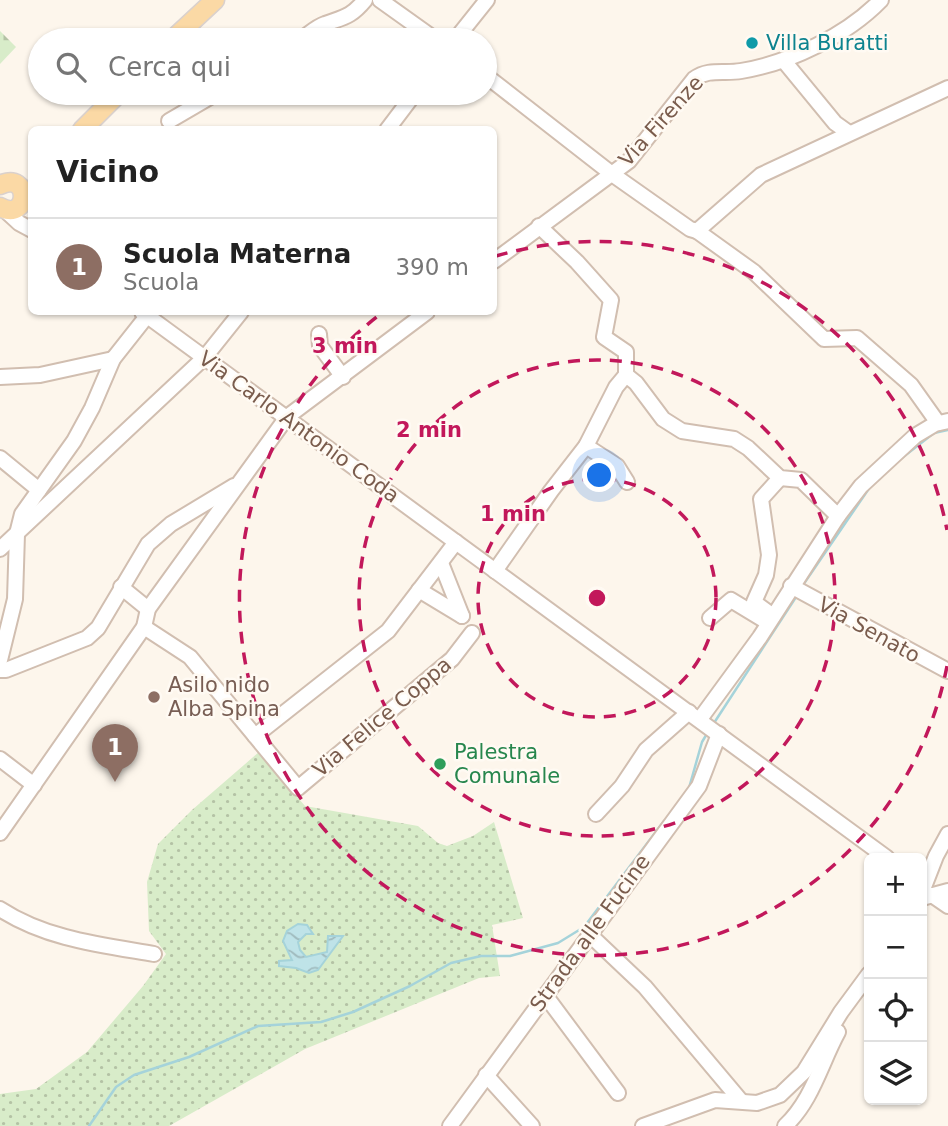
<!DOCTYPE html>
<html lang="it">
<meta charset="utf-8">
<style>
body{margin:0;font-family:"DejaVu Sans",sans-serif;background:#f2f2f2;color:#222}
.controls{position:absolute;right:21px;bottom:21px;display:grid;overflow:hidden;border-radius:10px;box-shadow:0 2px 5px #0004}
.controls button{width:63px;height:63px;display:grid;place-items:center;padding:0;border:0;border-bottom:2px solid #e0e0e0;background:#fff;color:#222;font:35px sans-serif}
.you{position:absolute;left:600px;top:476px;width:24px;height:24px;margin:-18px;border:5px solid #fff;border-radius:50%;background:#1a73e8;box-shadow:0 0 0 10px #1a73e833}
.badge{display:grid;place-items:center;width:46px;height:46px;border-radius:50%;background:#111827;color:#fff;font-size:23px;font-weight:700}
.pin{position:absolute;translate:-50% -58px;filter:drop-shadow(0 2px 4px #0008)}
.pin::after{content:'';position:absolute;top:37px;width:24px;height:21px;background:inherit;clip-path:polygon(0 0,100% 0,50% 100%)}
.list{margin:0;padding:0;list-style:none}
h2{display:flex;justify-content:space-between;align-items:center;height:91px;margin:0;padding:0 28px;font-size:30px}
h2 small{font-size:23px;font-weight:400;color:#767676}
.list li{display:grid;grid-template-columns:46px 1fr auto;gap:21px;align-items:center;box-sizing:border-box;height:98px;padding:0 28px;border-top:2px solid #e0e0e0}
.list b{display:block;font-size:26px;white-space:nowrap}
.list p{margin:0;font-size:23px;white-space:nowrap;color:#767676}
.list em{font-size:23px;font-style:normal;color:#767676}
.icon{flex:none;width:38px;height:38px;fill:none;stroke:currentColor;stroke-width:2;stroke-linecap:round;stroke-linejoin:round}
.map{position:relative;flex:none;width:948px;height:1126px;overflow:hidden}
.search{position:absolute;background:#fff;box-shadow:0 2px 5px #0004;left:28px;top:28px;width:469px;height:77px;display:flex;align-items:center;gap:18px;box-sizing:border-box;padding:0 24px;border-radius:38px;color:#767676;font-size:26px}
.panel{position:absolute;background:#fff;box-shadow:0 2px 5px #0004;left:28px;top:126px;width:469px;height:189px;border-radius:10px}
.map>svg:first-child{display:block}
.cemetery{fill:url(#cemetery-stones)}
.park{fill:url(#park-dots)}
.water{fill:url(#water-waves);stroke:#a5d3da;stroke-width:2}
.lines{fill:none;stroke-linecap:round;stroke-linejoin:round}
.stream{stroke:#a5d3da;stroke-width:2.5}
.minor-casing{stroke:#d1beb0;stroke-width:18}
.major-casing{stroke:#dad1cd;stroke-width:21}
.minor{stroke:#fff;stroke-width:14}
.major{stroke:#fbd9a5;stroke-width:18}
.ring{fill:none;stroke:#c2185b;stroke-width:3.5;stroke-dasharray:12 9}
.culture-dot{fill:#0f9aa8;stroke:#fffaf3;stroke-width:2.5}
.education-dot{fill:#8d6e63;stroke:#fffaf3;stroke-width:2.5}
.leisure-dot{fill:#2e9e5b;stroke:#fffaf3;stroke-width:2.5}
.labels{text-anchor:middle;stroke-width:5;stroke-linejoin:round;paint-order:stroke}
.culture-label{font-size:21px;fill:#0d838f;stroke:#fffaf3;text-anchor:start}
.street-label{font-size:21px;fill:#7a5c4d;stroke:#fffaf3}
.education-label{font-size:21px;fill:#785e54;stroke:#fffaf3;text-anchor:start}
.leisure-label{font-size:21px;fill:#27864d;stroke:#fffaf3;text-anchor:start}
.centre{fill:#c2185b;stroke:#fffaf3;stroke-width:3.5}
.ring-label{font-size:21px;text-anchor:middle;font-weight:bold;fill:#c2185b;stroke:#fffaf3;stroke-width:5;stroke-linejoin:round;paint-order:stroke}
</style>
<div class="map">
<svg width="948" height="1126" viewBox="0 0 948 1126">
<defs>
<pattern id="cemetery-stones" width="16" height="16" patternUnits="userSpaceOnUse" patternTransform="scale(1.75)"><rect width="16" height="16" fill="#d8ecc9"/><path d="M2 7V4a2 2 0 0 1 4 0v3zM10 15v-3a2 2 0 0 1 4 0v3z" fill="#b4c2a5"/></pattern>
<pattern id="park-dots" width="8" height="8" patternUnits="userSpaceOnUse" patternTransform="scale(1.75)"><rect width="8" height="8" fill="#d8ecc9"/><path d="M2 2h.1M6 6h.1" fill="none" stroke="#b4c2a5" stroke-width="1.8" stroke-linecap="round"/></pattern>
<pattern id="water-waves" width="16" height="10" patternUnits="userSpaceOnUse" patternTransform="scale(1.75)"><rect width="16" height="10" fill="#bfe3e8"/><path d="M0 5q4-4 8 0t8 0" fill="none" stroke="#a0bbbe"/></pattern>
</defs>
<rect width="100%" height="100%" fill="#fdf6ec"/>
<path class="cemetery" d="M0 31 16 47 0 64Z"/>
<path class="park" d="M259 752 305 806 418 826 438 843 447 846 473 836 494 822 523 918 492 925 500 976 479 978 305 1049 169 1126H0V1094L36 1089 87 1052 143 986 166 954 149 931 147 882 158 844 192 810Z"/>
<path class="water" d="M298 924 307 925 313 934H306L298 942 300 950 306 957 327 952 328 936H343L318 970 309 973 296 968 279 966V961L292 960 283 941 287 931Z"/>
<g class="lines">
<g class="stream">
<path d="M898 461 934 433 948 430"/>
<path d="M803 585 870 487"/>
<path d="M714 723 798 594"/>
<path d="M689 788 702 742 708 732"/>
<path d="M89 1126 116 1087 134 1075 189 1057 258 1026 321 1022 353 1012 410 986 451 963 481 956H510L558 943 584 927 664 821"/>
</g>
<g class="minor-casing">
<g id="minor">
<path d="M380 0 436 40"/>
<path d="M300 40C308 35 316 27 325 24 344 17 351 17 365 0"/>
<path d="M455 40 487 0"/>
<path d="M784 61 835 123 849 133"/>
<path d="M485 75 612 174 690 229 697 231"/>
<path d="M169 121 217 93"/>
<path d="M387 130 415 93"/>
<path d="M5 210 19 223 32 230"/>
<path d="M539 226 577 262 611 300 604 337 626 352V375"/>
<path d="M494 261 629 161 694 79C709 68 724 74 741 71 790 63 847 35 881 0"/>
<path d="M142 312 887 858"/>
<path d="M319 334 320 346 343 377"/>
<path d="M626 375 636 383 663 419 682 431 734 439 748 448 780 478 801 480 838 516"/>
<path d="M0 377 40 375 113 359"/>
<path d="M938 423 911 385 857 338 824 339 754 272 697 231 761 175 948 88"/>
<path d="M586 446 617 466 627 482"/>
<path d="M0 458 39 490"/>
<path d="M0 549 205 357 241 312"/>
<path d="M441 563 462 616"/>
<path d="M495 571 551 491 586 446 616 387 626 375"/>
<path d="M791 586 948 671"/>
<path d="M121 587 148 609"/>
<path d="M419 590 462 616"/>
<path d="M773 616 754 602 766 575 769 555 761 499 780 478"/>
<path d="M710 618 731 600 764 620"/>
<path d="M144 627 190 657 298 788 452 659 472 633"/>
<path d="M0 660 15 599 17 534 22 514 74 441 92 408 113 359 147 316"/>
<path d="M0 670H6L87 638 98 628 148 544 171 524 234 486"/>
<path d="M700 719 760 637 838 516 861 486 915 436 935 424 948 421"/>
<path d="M255 736 388 631 456 542"/>
<path d="M0 759 34 785"/>
<path d="M596 814 622 786 646 750 689 712"/>
<path d="M0 833 144 627 148 609 287 417 427 312"/>
<path d="M922 892 936 856 948 834"/>
<path d="M932 895 948 906"/>
<path d="M922 898 948 891"/>
<path d="M0 909C46 939 101 945 154 954"/>
<path d="M589 934 645 987 741 1101"/>
<path d="M545 995 618 1093"/>
<path d="M486 1075 532 1126"/>
<path d="M450 1126 699 786 719 734"/>
<path d="M643 1126 715 1100 757 1103 780 1095 804 1072 841 1012 869 974"/>
<path d="M785 1126C812 1101 821 1063 838 1032"/>
</g>
</g>
<g class="major-casing">
<g id="major">
<path d="M172 40 215 0"/>
<path d="M82 130 119 93"/>
<path d="M0 185C31 170 30 223 0 207"/>
</g>
</g>
<use href="#minor" class="minor"/>
<use href="#major" class="major"/>
</g>
<g class="ring">
<circle cx="597" cy="598" r="119"/>
<circle cx="597" cy="598" r="238"/>
<path d="M947 666A357 357 0 1 1 382 313M496 256A357 357 0 0 1 947 530"/>
</g>
<circle class="culture-dot" cx="752" cy="43" r="7"/>
<circle class="education-dot" cx="154" cy="697" r="7"/>
<circle class="leisure-dot" cx="440" cy="764" r="7"/>
<g class="labels">
<g class="culture-label">
<text x="766" y="50">Villa Buratti</text>
</g>
<g class="street-label">
<text transform="translate(661 121) rotate(-48)" y="7">Via Firenze</text>
<text transform="translate(299 427) rotate(36)" y="7">Via Carlo Antonio Coda</text>
<text transform="translate(869 630) rotate(29)" y="7">Via Senato</text>
<text transform="translate(382 717) rotate(-40)" y="7">Via Felice Coppa</text>
<text transform="translate(590 933) rotate(-54)" y="7">Strada alle Fucine</text>
</g>
<g class="education-label">
<text x="168" y="692">Asilo nido<tspan x="168" dy="24">Alba Spina</tspan></text>
</g>
<g class="leisure-label">
<text x="454" y="759">Palestra<tspan x="454" dy="24">Comunale</tspan></text>
</g>
</g>
<circle cx="597" cy="598" r="10" class="centre"/>
<g class="ring-label">
<text x="345" y="353">3 min</text>
<text x="429" y="437">2 min</text>
<text x="513" y="521">1 min</text>
</g>
</svg>
<div class="controls">
<button>+</button>
<button>−</button>
<button><svg class="icon" aria-label="locate" viewBox="0 0 24 24"><circle cx="12" cy="12" r="6"/><path d="M12 2v4M12 18v4M2 12h4M18 12h4"/></svg></button>
<button><svg class="icon" aria-label="layers" viewBox="0 0 24 24"><path d="M12 4l9 5-9 5-9-5zM3 14l9 5 9-5"/></svg></button>
</div>
<div class="you"></div>
<div class="pin badge" style="left:115px;top:782px;background:#8d6e63">1</div>
<div class="search"><svg class="icon" aria-label="search" viewBox="0 0 24 24"><circle cx="10" cy="10" r="6"/><path d="M15 15l6 6"/></svg>Cerca qui</div>
<section class="panel">
<h2>Vicino<small></small></h2>
<ul class="list">
<li><span class="badge" style="background:#8d6e63">1</span><div><b>Scuola Materna</b><p>Scuola</p></div><em>390 m</em></li>
</ul>
</section>
</div>
